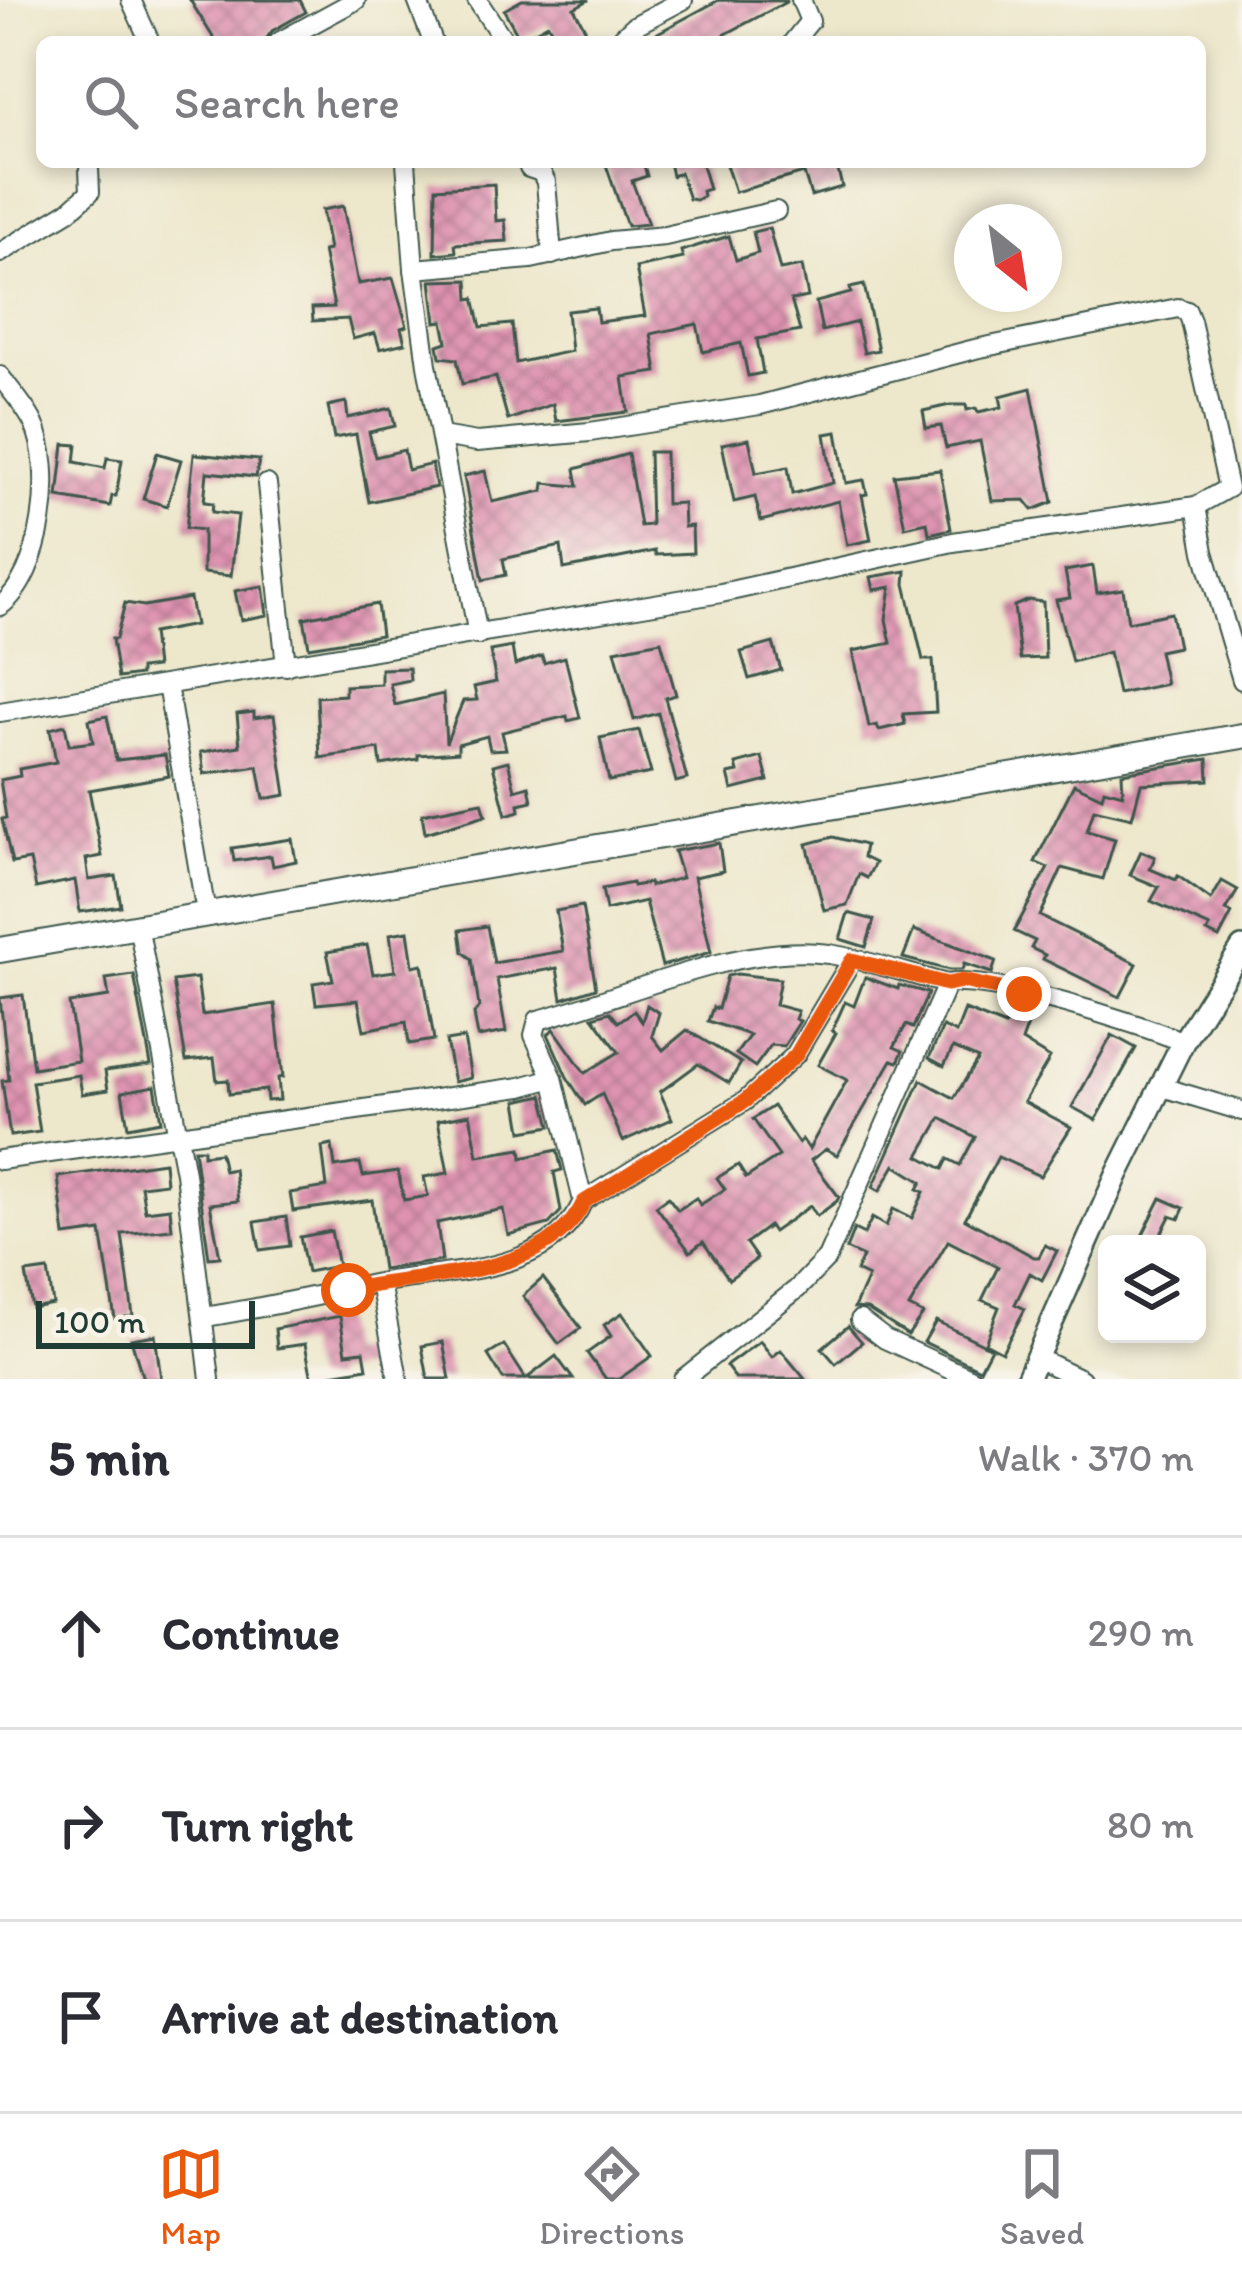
<!DOCTYPE html>
<meta charset="utf-8">
<style>
body{margin:0;font-family:Itim,sans-serif;background:#f2f2f3;color:#2b2b33}
.controls{position:absolute;right:36px;bottom:36px;display:grid;overflow:hidden;border-radius:18px;box-shadow:0 6px 18px #0003}
.controls button{width:108px;height:108px;display:grid;place-items:center;padding:0;border:0;border-bottom:3px solid #e1e1e2;background:#fff;color:#2b2b33;font:60px sans-serif}
.compass{position:absolute;left:954px;top:204px;width:108px;height:108px;border-radius:50%;background:#fff;box-shadow:0 6px 18px #0003;rotate:150deg}
.scale{position:absolute;left:36px;bottom:30px;width:219px;box-sizing:border-box;padding-left:12px;border:6px solid #1f3d34;border-top:0;font-size:33px;line-height:42px;white-space:nowrap;color:#1f3d34;-webkit-text-stroke:9px #f7f3e8;paint-order:stroke}
.stop{position:absolute;width:36px;height:36px;margin:-27px;border:9px solid #ea580c;border-radius:50%;background:#fff}
.stop.end{background:#ea580c;border-color:#fff;box-shadow:0 3px 12px #0008}
.list{margin:0;padding:0;list-style:none}
h2{display:flex;justify-content:space-between;align-items:center;height:156px;margin:0;padding:0 48px;font-size:51px}
h2 small{font-size:39px;font-weight:400;color:#7c7c81}
.list li{display:grid;grid-template-columns:78px 1fr auto;gap:36px;align-items:center;box-sizing:border-box;height:192px;padding:0 48px;border-top:3px solid #e1e1e2}
.list b{display:block;font-size:45px;white-space:nowrap}
.list em{font-size:39px;font-style:normal;color:#7c7c81}
.icon{flex:none;width:66px;height:66px;fill:none;stroke:currentColor;stroke-width:2;stroke-linecap:round;stroke-linejoin:round}
.map{position:relative;flex:none;width:1242px;height:1379px;overflow:hidden}
.search{position:absolute;background:#fff;box-shadow:0 6px 18px #0003;left:36px;right:36px;top:36px;height:132px;display:flex;align-items:center;gap:30px;box-sizing:border-box;padding:0 42px;border-radius:18px;color:#7c7c81;font-size:45px}
.sheet{height:732px;background:#fff}
nav{display:flex;justify-content:space-around;align-items:center;box-sizing:border-box;height:168px;border-top:3px solid #e1e1e2;background:#fff;font-size:33px;color:#7c7c81}
nav a{display:grid;justify-items:center;gap:6px}
nav .on{color:#ea580c}
.map>svg:first-child{display:block}
.building{fill:url(#building-cross-hatch);fill-rule:evenodd}
.lines{fill:none;stroke-linecap:round;stroke-linejoin:round}
.minor-casing{stroke:#3e564b;stroke-width:22}
.tertiary-casing{stroke:#3e564b;stroke-width:26}
.secondary-casing{stroke:#3e564b;stroke-width:28}
.minor{stroke:#fff;stroke-width:18}
.tertiary{stroke:#fff;stroke-width:21}
.secondary{stroke:#fff;stroke-width:24}
.route{stroke:#ea580c;stroke-width:15}
</style>
<div class="map">
<svg width="1242" height="1379" viewBox="0 0 1242 1379">
<defs>
<pattern id="building-cross-hatch" width="8" height="8" patternUnits="userSpaceOnUse" patternTransform="scale(3)"><rect width="8" height="8" fill="#df93b1"/><path d="M0 0l8 8M0 8l8-8" fill="none" stroke="#b47991"/></pattern>
</defs>
<rect width="100%" height="100%" fill="#f7f3e8"/>
<filter id="ink" filterUnits="userSpaceOnUse"><feTurbulence type="fractalNoise" baseFrequency=".00833" numOctaves="2"/><feDisplacementMap in="SourceGraphic" scale="24" xChannelSelector="R" yChannelSelector="G"/><feConvolveMatrix kernelMatrix="1 2 1 2 8 2 1 2 1" color-interpolation-filters="sRGB"/></filter>
<filter id="wash" filterUnits="userSpaceOnUse"><feTurbulence type="fractalNoise" baseFrequency=".004" numOctaves="4" result="noise"/><feDisplacementMap in="SourceGraphic" scale="48" xChannelSelector="R" yChannelSelector="G"/><feGaussianBlur stdDeviation="2.7" result="paint"/><feColorMatrix in="noise" values="0 0 0 0 0 0 0 0 0 0 0 0 0 0 0 0 0 1.4 0 .05"/><feComposite in="paint" operator="in"/></filter>
<g filter="url(#wash)">
<rect width="100%" height="100%" fill="#ede7cb"/>
<g id="blocks">
<g class="building">
<path d="M190 0H300L306 12 272 31 264 42H216Z"/>
<path d="M522 0H589L574 8 592 42H558L548 24 520 39 504 10Z"/>
<path d="M719 0 788 1 724 35 727 42H641Z"/>
<path d="M605 162H643L647 176 632 181 648 224 627 226Z"/>
<path d="M669 162H705L702 165 709 189 702 191 703 196 696 200 689 199 680 173 672 176Z"/>
<path d="M725 162H836L842 187 811 196 804 173 735 192Z"/>
<path d="M494 184 496 221 505 220 507 241 455 244 456 252 435 254 436 188Z"/>
<path d="M343 206 358 284 393 278 407 326 401 328 405 343 380 349 375 333 353 339 348 319 313 321 312 308 334 307 323 251 329 250 322 210Z"/>
<path d="M769 228 780 270 802 266 808 297 791 300 800 331 757 339 763 373 748 376 741 343 703 352 697 324 651 334 657 372 623 377 628 412 556 421 553 404 508 420 496 377 462 384 457 359 440 357 438 345 447 342 443 321 436 322 431 281 468 280 469 299 474 298 481 327 512 324 516 363 571 351 567 311 596 308 598 322 645 316 636 268 683 258 681 251 729 236 736 260 758 253 753 232Z"/>
<path d="M864 285 878 350 864 353 857 322 822 331 816 302 851 293 850 288Z"/>
<path d="M1031 388 1053 502 1033 510 1025 500 992 501 980 441 946 448 941 426 926 428 923 411 950 405H966L967 410 976 408 978 412 1002 407 1000 396Z"/>
<path d="M346 402 348 418 391 408 395 426 369 432 375 457 404 450 408 470 432 464 436 487 369 502 356 434 334 438 328 406Z"/>
<path d="M837 432 846 483 864 480 867 494 862 495 871 540 847 545 838 501 761 521 755 497 734 502 722 444 749 439 756 473 788 467 792 494 833 483 825 434Z"/>
<path d="M64 444 77 445 75 462 105 468 107 458 122 460 116 496H112L110 506 58 497Z"/>
<path d="M649 452H665L666 504 683 503 684 527 692 526 693 553 656 555 655 551 564 569 561 546 503 559 506 575 483 580 464 476 485 471 492 502 543 491 544 483 578 486 575 469 628 454 640 526 651 525Z"/>
<path d="M157 453 181 460 167 506 143 499Z"/>
<path d="M194 454 259 460 256 477 207 472 204 502 213 503 212 512 238 515 231 576 203 573V530L186 528Z"/>
<path d="M940 470 951 529 929 534 927 522 905 527 894 475Z"/>
<path d="M1093 566 1097 593 1123 589 1128 622 1171 613 1178 647 1159 651 1166 684 1118 694 1109 652 1072 662 1056 600 1070 598 1065 571Z"/>
<path d="M906 571 905 584 923 660H933L936 712 903 714 905 724 879 730 877 725 869 727 853 651 891 643 886 619 891 587 874 590 871 577Z"/>
<path d="M263 586 267 615 241 620 235 591Z"/>
<path d="M190 598 195 625 152 633 156 667 140 669V675L118 678 112 639H116L125 603 144 606Z"/>
<path d="M1029 600 1043 602 1045 658 1020 659 1014 606Z"/>
<path d="M377 604 381 635 309 647 304 618Z"/>
<path d="M661 641 676 695 665 698 687 779 676 782 658 713 634 720 615 650Z"/>
<path d="M773 643 781 670 749 679 741 652Z"/>
<path d="M512 647 515 665 542 656 544 663 565 657 580 718 568 721 567 716 502 732 506 749 490 750 487 736 458 744V752L418 755V759L381 765 379 749 320 758 317 697 345 695V686L381 684V669L409 668 410 680 390 684 395 705 443 694 446 743 463 701 477 700 474 687 496 682 490 651Z"/>
<path d="M254 712V718L274 715 286 795 264 799 258 766 204 774 201 752 240 746 237 714Z"/>
<path d="M107 716 116 760 165 755 169 776 89 790 102 856 86 859 89 880 116 876 121 906 80 912 75 880 36 888 30 860 12 863 2 819 6 818 0 780 20 776 19 769 56 762 50 729 65 725 69 745 93 742 89 720Z"/>
<path d="M639 730 651 773 609 781 600 738Z"/>
<path d="M762 757 768 781 732 790 728 774 738 772 736 764Z"/>
<path d="M1208 759 1209 780 1141 784 1132 818 1094 809 1087 831 1115 839 1103 879 1062 868 1040 916 1137 964 1120 997 1043 959 1045 955 1031 948 1035 941 1014 931 1048 868 1035 862 1074 784 1102 797 1104 789 1123 794 1122 773Z"/>
<path d="M508 761 515 790 529 786 532 801 519 804 520 811 506 815 493 765Z"/>
<path d="M482 802 486 815 425 833 422 814Z"/>
<path d="M833 837 865 845 863 857 875 863 867 878 859 874 847 905 824 910 807 844Z"/>
<path d="M292 839 296 861 273 866 271 856 234 861 232 848Z"/>
<path d="M719 843 723 871 694 877 711 952 662 966 645 901 606 910 602 889 632 883 633 886 649 883 650 886 682 878 674 851Z"/>
<path d="M1141 851 1155 857 1150 869 1176 880 1178 876 1211 900 1222 881 1238 890 1226 910 1232 913 1219 938 1207 932 1210 927 1151 901 1159 887 1130 875Z"/>
<path d="M582 906 596 988 562 999 557 968 497 979 506 1032 478 1037 474 1014 479 1007 472 959 463 952 460 930 487 926 494 963 563 951 556 911Z"/>
<path d="M848 913 874 920 866 947 840 939Z"/>
<path d="M914 930 996 961 992 973 964 964 962 970H949L903 958Z"/>
<path d="M408 931 413 966 422 964 434 1040 409 1044 406 1022 364 1030 358 1000 316 1004 313 983 333 980 327 952 367 945 373 974 395 971 390 934Z"/>
<path d="M737 974 780 979 775 1005 798 1011 795 1019 800 1021 784 1046 771 1045 755 1067 736 1054 750 1035 708 1021 713 1007 718 1009 727 976Z"/>
<path d="M134 975 151 1065 105 1071 108 1090 82 1094 79 1075 32 1082 40 1132 10 1136 2 1081 9 1080 0 998 23 995 33 1068 78 1061 69 1003 109 997 106 979Z"/>
<path d="M865 977 898 989 899 985 928 993 913 1028 906 1025 894 1047 903 1051 898 1062 892 1060 837 1155 826 1149 811 1160 839 1197 837 1201 817 1216 810 1206 773 1232 769 1226 746 1243 757 1259 729 1279 703 1242 690 1252 656 1206 668 1197 678 1210 696 1198 700 1205 725 1189 717 1178 738 1165 746 1178 779 1156 753 1119 773 1106 798 1143 802 1139 809 1149 847 1080 818 1065 836 1033 832 1031 845 1002 854 1006Z"/>
<path d="M197 978 202 1015 275 1004 283 1077 278 1078 280 1100 267 1101 266 1090 229 1094 228 1080 217 1081 214 1058 186 1061 173 981Z"/>
<path d="M647 1005 659 1013 652 1036 663 1050 687 1030 741 1063 729 1083 698 1064 660 1092 672 1119 623 1141 602 1094 585 1105 567 1077 548 1034 554 1029 585 1073 619 1052 593 1017 610 1012 618 1022 634 1011 642 1022Z"/>
<path d="M1013 1007 1032 1014 1022 1041 1050 1058 1024 1102 1071 1127 1040 1176 998 1157 965 1219 1034 1257H1039L1045 1245 1057 1251 1042 1280 1030 1273 1015 1304 1025 1309 1002 1352 985 1343 999 1307 982 1300 998 1267 948 1241 909 1307 923 1314 908 1335 867 1309 854 1308 868 1277 856 1271 863 1257 846 1249 854 1229 864 1234 872 1218 886 1226 893 1209 912 1218 924 1192 918 1189 922 1182 895 1165 880 1191 873 1187 921 1080 954 1098 978 1059 953 1048 944 1066 929 1058 943 1027 956 1033 965 1010 1005 1026ZM941 1118 975 1137 960 1165 948 1159 943 1169 919 1156Z"/>
<path d="M1112 1035 1136 1048 1096 1120 1072 1107Z"/>
<path d="M464 1038 471 1078 454 1082 446 1041Z"/>
<path d="M155 1086 161 1121 128 1127 122 1092Z"/>
<path d="M543 1095 551 1126 522 1131 517 1101Z"/>
<path d="M470 1114 478 1156 521 1149 522 1158 557 1150 562 1170 554 1172 561 1211 549 1224 508 1235 503 1209 437 1223 442 1261 382 1269 372 1200 293 1211 290 1193 327 1187 322 1147 332 1145 335 1167 360 1163 363 1176 398 1171 404 1200 428 1196 424 1177 448 1173 438 1120Z"/>
<path d="M194 1149H203V1155L220 1153 224 1171 234 1169 238 1201 210 1204 220 1257 209 1258Z"/>
<path d="M164 1162 166 1183 141 1186 145 1211 170 1208 172 1229 122 1234 133 1316 115 1319 101 1231 65 1236 58 1177Z"/>
<path d="M1161 1198 1184 1208 1179 1219 1170 1216 1156 1244H1138Z"/>
<path d="M286 1217 290 1246 260 1250 255 1222Z"/>
<path d="M331 1231 338 1266 307 1272 300 1237Z"/>
<path d="M48 1270 53 1304 32 1308 26 1273Z"/>
<path d="M543 1278 581 1328 559 1344 523 1296Z"/>
<path d="M622 1313 652 1356 619 1379H606L587 1353 611 1336 604 1325Z"/>
<path d="M340 1316 346 1353 364 1351 367 1368 332 1374 333 1379H312L305 1344 277 1348 275 1329Z"/>
<path d="M936 1321 991 1348 980 1369 924 1342Z"/>
<path d="M848 1326 862 1342 836 1364 822 1348Z"/>
<path d="M155 1335 161 1379H143L131 1339Z"/>
<path d="M760 1341 772 1357 781 1350 805 1379H736L726 1366Z"/>
<path d="M443 1342 450 1379H428L422 1346Z"/>
<path d="M504 1345 526 1379 556 1356 573 1379H503L488 1355Z"/>
</g>
</g>
</g>
<g filter="url(#ink)">
<use href="#blocks" fill-opacity="0" stroke="#3e564b" stroke-width="3"/>
<g class="lines">
<g class="minor-casing">
<g id="minor">
<path d="M131 0 150 42"/>
<path d="M417 0 433 42"/>
<path d="M477 0 505 42"/>
<path d="M279 42 356 0"/>
<path d="M617 42 634 26 683 0"/>
<path d="M793 42 810 21 801 0"/>
<path d="M406 162 414 269"/>
<path d="M529 168 541 172 546 182 552 255"/>
<path d="M0 253 69 211 90 192 89 169"/>
<path d="M0 376C11 391 25 406 33 422 56 468 43 575 0 606"/>
<path d="M441 436 477 442 590 432 760 405 975 349 1178 308 1187 311 1191 321 1228 488 1196 506 1204 552 1242 680"/>
<path d="M267 484 286 666"/>
<path d="M478 635 427 365 414 269 531 259 611 241 665 236 776 211"/>
<path d="M167 685 204 901"/>
<path d="M0 712 721 593 953 542 1196 506"/>
<path d="M138 925 185 1173 210 1379"/>
<path d="M1162 1087 1242 1111"/>
<path d="M0 1160 521 1087 553 1078 534 1035 538 1020C627 997 736 942 829 954 868 960 908 974 947 984"/>
<path d="M583 1201 745 1101 795 1055 852 960"/>
<path d="M380 1283 398 1379"/>
<path d="M205 1317C263 1308 320 1295 378 1283 447 1270 550 1276 583 1201L553 1078"/>
<path d="M860 1320 885 1339 972 1379"/>
<path d="M1037 1358 1081 1379"/>
<path d="M683 1379 797 1289 827 1258 947 984C990 976 1138 1023 1183 1042"/>
</g>
</g>
<g class="tertiary-casing">
<path id="tertiary" d="M1027 1379 1118 1173 1183 1042 1242 948"/>
</g>
<g class="secondary-casing">
<path id="secondary" d="M0 950 1242 736"/>
</g>
<use href="#minor" class="minor"/>
<use href="#tertiary" class="tertiary"/>
<use href="#secondary" class="secondary"/>
</g>
</g>
<g class="lines" filter="url(#ink)">
<path class="route" d="M348 1290C421 1273 548 1279 584 1202L745 1101 796 1055 852 960 947 984 962 981 1024 994"/>
</g>
</svg>
<div class="controls">
<button><svg class="icon" aria-label="layers" viewBox="0 0 24 24"><path d="M12 4l9 5-9 5-9-5zM3 14l9 5 9-5"/></svg></button>
</div>
<svg class="compass" viewBox="-18 -18 36 36"><path d="M0-13l5 13h-10z" fill="#e53935"/><path d="M0 13l5-13h-10z" fill="#7c7c81"/></svg>
<div class="scale">100 m</div>
<div class="stop" style="left:348px;top:1290px"></div>
<div class="stop end" style="left:1024px;top:994px"></div>
<div class="search"><svg class="icon" aria-label="search" viewBox="0 0 24 24"><circle cx="10" cy="10" r="6"/><path d="M15 15l6 6"/></svg>Search here</div>
</div>
<section class="sheet">
<h2>5 min<small>Walk · 370 m</small></h2>
<ul class="list">
<li><svg class="icon" aria-label="ahead" viewBox="0 0 24 24"><path d="M12 20V5M6 11l6-6 6 6"/></svg><div><b>Continue</b></div><em>290 m</em></li>
<li><svg class="icon" aria-label="right" viewBox="0 0 24 24"><path d="M7 20v-9h11M14 6l5 5-5 5"/></svg><div><b>Turn right</b></div><em>80 m</em></li>
<li><svg class="icon" aria-label="arrive" viewBox="0 0 24 24"><path d="M6 21V4h12l-3 4 3 4H6"/></svg><div><b>Arrive at destination</b></div></li>
</ul>
</section>
<nav>
<a class="on"><svg class="icon" aria-label="map" viewBox="0 0 24 24"><path d="M3 6l6-2 6 2 6-2v14l-6 2-6-2-6 2zM9 4v14M15 6v14"/></svg>Map</a>
<a><svg class="icon" aria-label="directions" viewBox="0 0 24 24"><path d="M12 3l9 9-9 9-9-9zM9 14v-3h6M13 9l2 2-2 2"/></svg>Directions</a>
<a><svg class="icon" aria-label="saved" viewBox="0 0 24 24"><path d="M7 4h10v16l-5-4-5 4z"/></svg>Saved</a>
</nav>
